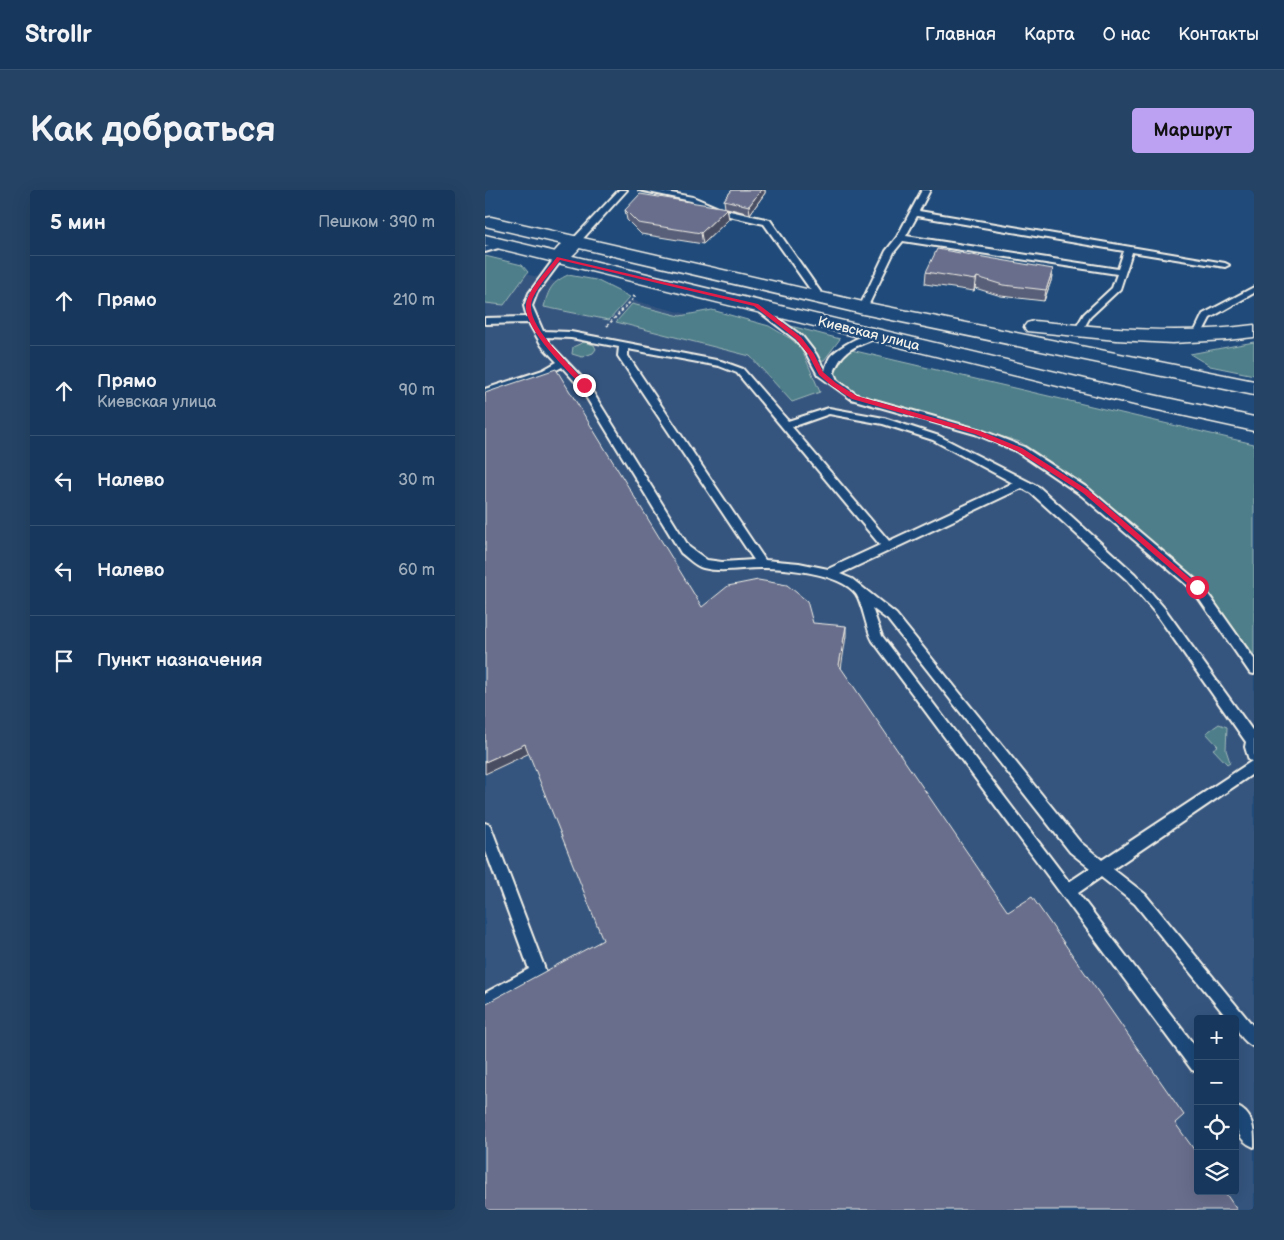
<!DOCTYPE html>
<html lang="ru">
<meta charset="utf-8">
<style>
body{margin:0;font-family:"Balsamiq Sans",sans-serif;background:#244365;color:#f1f3f6}
.controls{position:absolute;right:15px;bottom:15px;display:grid;overflow:hidden;border-radius:5px;box-shadow:0 5px 20px #0002}
.controls button{width:45px;height:45px;display:grid;place-items:center;padding:0;border:0;border-bottom:1px solid #365272;background:#17385c;color:#f1f3f6;font:25px sans-serif}
.stop{position:absolute;width:15px;height:15px;margin:-11px;border:4px solid #e11d48;border-radius:50%;background:#fff}
.stop.end{background:#e11d48;border-color:#fff;box-shadow:0 1px 5px #0008}
.list{margin:0;padding:0;list-style:none}
h2{display:flex;justify-content:space-between;align-items:center;height:65px;margin:0;padding:0 20px;font-size:21px}
h2 small{font-size:16px;font-weight:400;color:#9eacbb}
.list li{display:grid;grid-template-columns:32px 1fr auto;gap:15px;align-items:center;box-sizing:border-box;height:90px;padding:0 20px;border-top:1px solid #365272}
.list b{display:block;font-size:19px;white-space:nowrap}
.list p{margin:0;font-size:16px;white-space:nowrap;color:#9eacbb}
.list em{font-size:16px;font-style:normal;color:#9eacbb}
.icon{flex:none;width:28px;height:28px;fill:none;stroke:currentColor;stroke-width:2;stroke-linecap:round;stroke-linejoin:round}
.map{position:relative;flex:none;width:769px;height:1020px;overflow:hidden;border-radius:5px}
header{display:flex;align-items:center;gap:30px;box-sizing:border-box;height:70px;padding:0 25px;background:#17385c;border-bottom:1px solid #365272}
header strong{font-size:24px}
nav{display:flex;gap:28px;margin-inline-start:auto;font-size:18px}
.intro{display:flex;align-items:center;justify-content:space-between;box-sizing:border-box;height:120px;padding:0 30px}
h1{margin:0;font-size:35px}
.button{padding:12px 22px;border-radius:5px;background:#bca0f2;color:#111;font-size:18px;font-weight:700}
main{display:flex;gap:30px;padding:0 30px}
aside{flex:1;background:#17385c;border-radius:5px;box-shadow:0 5px 20px #0002}
.map>svg:first-child{display:block}
.built{fill:#35557f;fill-rule:evenodd}
.green{fill:#4d7e89;stroke:#a0b8b8}
.lines{fill:none;stroke-linecap:round;stroke-linejoin:round}
.service-casing{stroke:#f4f1e8;stroke-width:4}
.tertiary-casing{stroke:#f4f1e8;stroke-width:3}
.primary-casing{stroke:#f4f1e8;stroke-width:3}
.path{stroke:#f4f1e8;stroke-width:2;stroke-dasharray:2.5 2.5;stroke-linecap:butt}
.service{fill:#1f4a7a;fill-rule:evenodd}
.tertiary{fill:#1f4a7a;fill-rule:evenodd}
.primary{fill:#1f4a7a;fill-rule:evenodd}
.wall{fill:#595f78;stroke:#f4f1e8}
.shaded-wall{fill:#484d62;stroke:#f4f1e8}
.building{fill:#676e8c;stroke:#f4f1e8}
.route{fill:#e11d48}
.labels{text-anchor:middle;stroke-width:5;stroke-linejoin:round;paint-order:stroke}
.far-street-label{font-size:14px;fill:#f4f1e8;stroke:#1f4a7a}
</style>
<header>
<strong>Strollr</strong>
<nav><a>Главная</a><a>Карта</a><a>О нас</a><a>Контакты</a></nav>
</header>
<div class="intro"><h1>Как добраться</h1><a class="button">Маршрут</a></div>
<main>
<aside>
<h2>5 мин<small>Пешком · 390 m</small></h2>
<ul class="list">
<li><svg class="icon" aria-label="ahead" viewBox="0 0 24 24"><path d="M12 20V5M6 11l6-6 6 6"/></svg><div><b>Прямо</b></div><em>210 m</em></li>
<li><svg class="icon" aria-label="ahead" viewBox="0 0 24 24"><path d="M12 20V5M6 11l6-6 6 6"/></svg><div><b>Прямо</b><p>Киевская улица</p></div><em>90 m</em></li>
<li><svg class="icon" aria-label="left" viewBox="0 0 24 24"><path d="M17 20v-9H6M10 6l-5 5 5 5"/></svg><div><b>Налево</b></div><em>30 m</em></li>
<li><svg class="icon" aria-label="left" viewBox="0 0 24 24"><path d="M17 20v-9H6M10 6l-5 5 5 5"/></svg><div><b>Налево</b></div><em>60 m</em></li>
<li><svg class="icon" aria-label="arrive" viewBox="0 0 24 24"><path d="M6 21V4h12l-3 4 3 4H6"/></svg><div><b>Пункт назначения</b></div></li>
</ul>
</aside>
<div class="map">
<svg width="769" height="1020" viewBox="0 0 769 1020">
<rect width="100%" height="100%" fill="#1f4a7a"/>
<filter id="ink" filterUnits="userSpaceOnUse"><feTurbulence type="fractalNoise" baseFrequency=".02" numOctaves="2"/><feDisplacementMap in="SourceGraphic" scale="10" xChannelSelector="R" yChannelSelector="G"/><feConvolveMatrix kernelMatrix="1 2 1 2 8 2 1 2 1" color-interpolation-filters="sRGB"/></filter>
<g filter="url(#ink)">
<path class="built" d="M0 74 519 202 769 418V1020H0ZM713 829H750V1001H713Z"/>
<g class="green">
<path d="M0 66 37 75 43 82 19 115 0 113Z"/>
<path d="M83 85 111 90 145 107 124 130 59 117C63 100 67 92 83 85Z"/>
<path d="M147 114 195 126 227 120 284 136 306 149 316 158 335 202 307 212 265 166 131 132Z"/>
<path d="M302 135 355 149 337 173 323 153Z"/>
<path d="M99 152 109 155 111 159 108 163 97 167 87 164 88 157Z"/>
<path d="M769 152V185L725 176 705 164Z"/>
<path d="M366 160 769 254V465L715 396 604 297 535 252 374 204C348 189 341 183 366 160Z"/>
<path d="M734 534 742 537 741 560 745 572 742 574 728 559 733 556 721 543Z"/>
</g>
<g class="lines">
<g class="service-casing">
<g id="service">
<path d="M134 0H142L94 53H88V49Z"/>
<path d="M154 0H170L208 7 236 19 285 30 339 107 332 109 279 34 231 23 206 11Z"/>
<path d="M437 0H445L434 21 740 73 744 75 740 77 647 62 635 99 605 127 596 143 593 144 589 141 599 124 627 98 632 84 418 51 409 62 382 118 375 120 374 118 401 61 412 47ZM432 26 639 61 633 79 421 46Z"/>
<path d="M17 52 21 54 20 56 0 62V57Z"/>
<path d="M71 66 78 68 52 103 47 116 58 141 86 142 236 171 258 179 303 231 344 218 399 228 454 246 554 297 650 384 680 419 767 540 769 539V583L628 679 660 704 769 837V857C758 852 750 840 750 829H743L650 714 616 687 593 703 713 860V882L707 880 388 451C381 439 378 414 371 404 355 383 300 378 276 378 257 378 237 383 218 378 210 376 203 368 196 363L95 197 77 177 64 184 0 205V199L58 180 72 172 57 156 44 133 0 134V128L42 127 39 116 44 103ZM61 147 86 148 134 157 133 166 269 370 237 372 222 370 204 357 102 193 64 153ZM143 159 234 176 252 183 395 355 343 379 314 373 280 370 143 166ZM344 224 398 234 448 250 528 293 404 351 307 237ZM537 298 546 303 642 390 672 425 761 552 760 557 764 570 767 571 617 670 595 652 411 424 367 389 355 384ZM387 418 403 430 585 662 605 678 584 692 397 446Z"/>
<path d="M769 97V103L725 128 714 149H708L707 147 718 124Z"/>
<path d="M271 112 317 146 331 164 340 181C341 177 343 170 345 167 353 157 382 141 394 143V147C372 156 357 158 349 183L352 190 372 205 496 240 539 257 604 299 716 394 769 469V484L765 483 708 400 596 305 531 261 490 244 366 209 333 185 322 165 311 150 268 117 267 115Z"/>
<path d="M0 633 5 635 7 640 61 782 58 787 0 820V803L44 779 0 659Z"/>
<path d="M750 916C769 923 769 940 769 957 750 950 750 933 750 916Z"/>
</g>
</g>
<g class="tertiary-casing">
<path id="tertiary" d="M91 46 97 47 100 51C92 62 81 75 68 72L65 68C71 59 81 48 91 46Z"/>
</g>
<g class="primary-casing">
<g id="primary">
<path d="M6 27 378 112 769 191V205L378 124 0 36V28Z"/>
<path d="M0 45 650 201 769 227V241L650 215 0 55Z"/>
<path d="M549 131C623 138 695 145 769 135V147L742 150 687 153 631 150 542 141 539 137 542 133Z"/>
</g>
</g>
<path class="path" d="M122 136 150 107 148 106"/>
<use href="#service" class="service"/>
<use href="#tertiary" class="tertiary"/>
<use href="#primary" class="primary"/>
</g>
<g class="wall">
<path d="M247 0H280V3L265 24 242 18 244 29 218 54 156 44 142 30 140 20 240 18 239 10Z"/>
<path d="M568 79 566 91 559 111 516 106 490 98 489 101 440 94 441 82Z"/>
</g>
<g class="shaded-wall">
<path d="M276 0H280V3L265 24 264 16Z"/>
<path d="M242 18 244 29 218 54 216 43Z"/>
<path d="M568 79 566 91 559 111 561 100Z"/>
<path d="M492 87 490 98 489 101 490 90Z"/>
<path d="M361 436V446L355 485 354 475Z"/>
<path d="M40 554 47 562 0 584V572Z"/>
</g>
<g class="building">
<path d="M247 0H276L264 16 239 10Z"/>
<path d="M155 4 242 18 216 43 153 33 140 20Z"/>
<path d="M452 59 568 79 561 100 518 95 492 87 490 90 441 82Z"/>
<path d="M71 179 217 417 243 396 273 390 302 395 322 411 328 433 361 436 354 475 523 722 547 707 699 925 690 933 713 965V1001H739L752 1020H0V814L118 750 40 554 0 572V203Z"/>
</g>
</g>
<path class="route" d="M72 67 273 114 316 147 329 164 338 182 351 193 372 206 495 241 537 258 603 300 715 397 714 399H709L598 303 532 261 490 244 367 209 347 196 334 185 323 164 311 149 269 116 75 70C67 81 46 103 46 116 45 141 88 176 102 195L97 196C82 180 38 138 41 115 42 101 63 79 72 67Z"/>
<g class="labels">
<g class="far-street-label">
<text transform="translate(384 143) rotate(14)" y="5">Киевская улица</text>
</g>
</g>
</svg>
<div class="controls">
<button>+</button>
<button>−</button>
<button><svg class="icon" aria-label="locate" viewBox="0 0 24 24"><circle cx="12" cy="12" r="6"/><path d="M12 2v4M12 18v4M2 12h4M18 12h4"/></svg></button>
<button><svg class="icon" aria-label="layers" viewBox="0 0 24 24"><path d="M12 4l9 5-9 5-9-5zM3 14l9 5 9-5"/></svg></button>
</div>
<div class="stop" style="left:712px;top:397px"></div>
<div class="stop end" style="left:99px;top:195px"></div>
</div>
</main>
